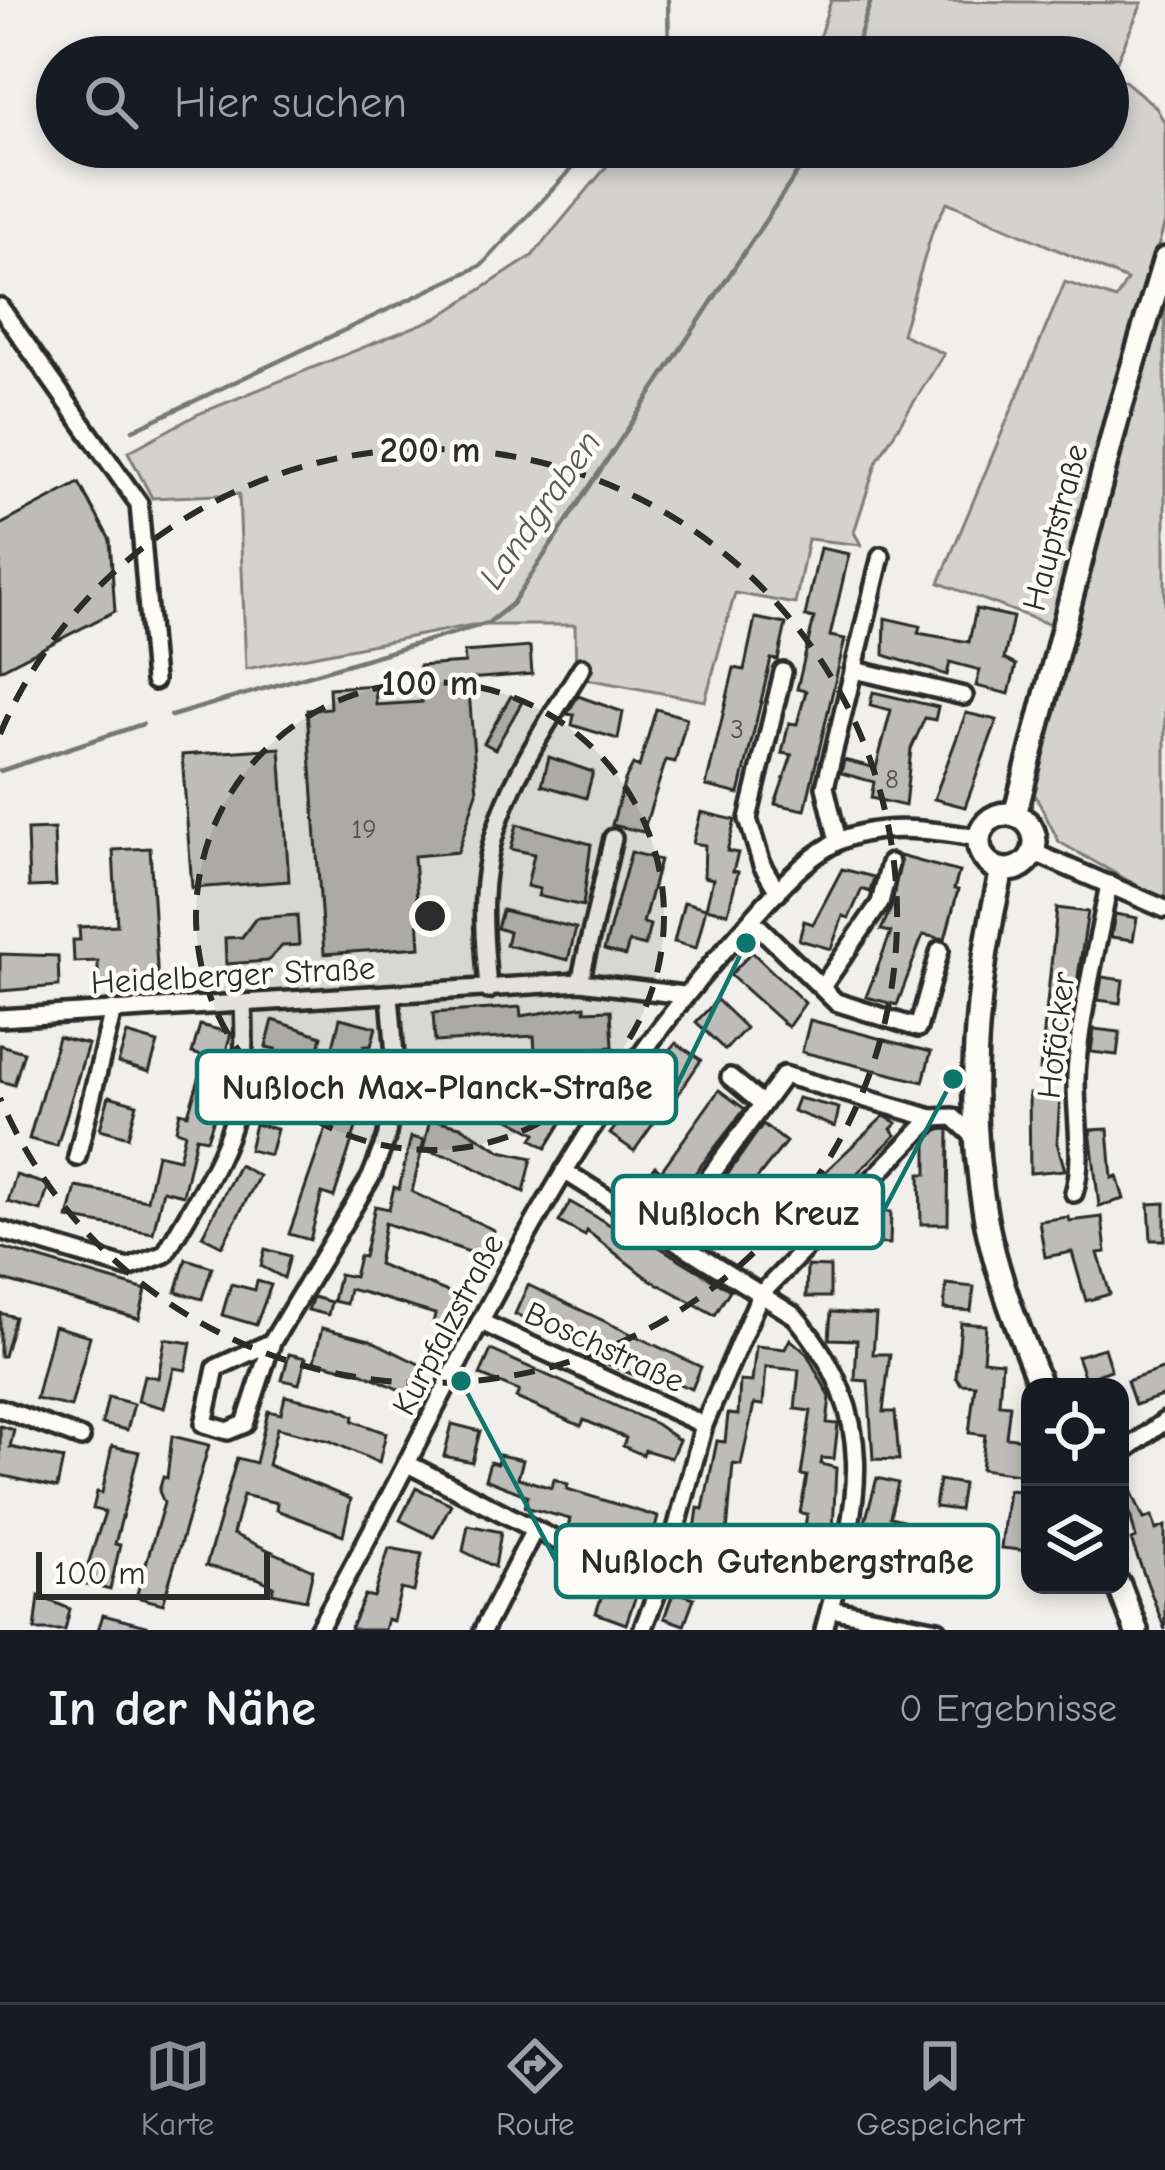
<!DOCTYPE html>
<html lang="de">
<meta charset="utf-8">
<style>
body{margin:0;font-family:"Comic Neue",sans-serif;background:#242831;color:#f1f3f6}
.controls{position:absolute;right:36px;bottom:36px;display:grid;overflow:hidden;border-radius:24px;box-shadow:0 6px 18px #0003}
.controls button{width:108px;height:108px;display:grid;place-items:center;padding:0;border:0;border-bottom:3px solid #363941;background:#171b24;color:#f1f3f6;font:60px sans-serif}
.scale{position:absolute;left:36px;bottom:30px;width:234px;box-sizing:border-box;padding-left:12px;border:6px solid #2b2b2b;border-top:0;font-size:33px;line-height:42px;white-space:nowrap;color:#2b2b2b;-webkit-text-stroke:9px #fdfcf7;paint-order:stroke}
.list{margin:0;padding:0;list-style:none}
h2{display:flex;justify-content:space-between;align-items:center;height:156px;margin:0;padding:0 48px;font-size:51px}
h2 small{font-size:39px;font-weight:400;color:#9ea1a6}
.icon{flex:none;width:66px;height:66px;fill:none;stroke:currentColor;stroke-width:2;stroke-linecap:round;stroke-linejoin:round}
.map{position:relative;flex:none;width:1165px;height:1630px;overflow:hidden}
.search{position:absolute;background:#171b24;box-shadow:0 6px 18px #0003;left:36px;right:36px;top:36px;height:132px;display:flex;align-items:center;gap:30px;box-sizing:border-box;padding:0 42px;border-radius:66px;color:#9ea1a6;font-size:45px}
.sheet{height:372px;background:#171b24}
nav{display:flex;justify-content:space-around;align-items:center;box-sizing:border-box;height:168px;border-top:3px solid #363941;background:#171b24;font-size:33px;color:#9ea1a6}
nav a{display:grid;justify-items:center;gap:6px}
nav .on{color:#8c9099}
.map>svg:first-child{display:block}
.green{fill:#d3d2cf;stroke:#7f7e7d;stroke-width:3}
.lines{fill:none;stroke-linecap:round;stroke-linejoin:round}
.stream{stroke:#777775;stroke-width:4.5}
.building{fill:#bdbcb8;stroke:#2b2b2b;stroke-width:3}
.street-casing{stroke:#2b2b2b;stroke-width:24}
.secondary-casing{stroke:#2b2b2b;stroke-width:30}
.street{stroke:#fdfcf7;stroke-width:15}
.secondary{stroke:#fdfcf7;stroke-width:21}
.ring{fill:none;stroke:#2b2b2b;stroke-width:6;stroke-dasharray:21 15}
.labels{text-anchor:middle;stroke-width:9;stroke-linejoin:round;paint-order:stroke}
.number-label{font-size:27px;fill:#504f4e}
.street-label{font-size:33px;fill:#2b2b2b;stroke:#fdfcf7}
.water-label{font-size:36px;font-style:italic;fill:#575756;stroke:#fdfcf7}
.centre{fill:#2b2b2b;stroke:#fdfcf7;stroke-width:6}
.ring-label{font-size:36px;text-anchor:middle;font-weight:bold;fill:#2b2b2b;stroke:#fdfcf7;stroke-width:9;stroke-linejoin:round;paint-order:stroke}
.leader{fill:none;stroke:#0f766e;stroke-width:4.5}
.callout-dot{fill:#0f766e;stroke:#fdfcf7;stroke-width:4.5}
.callout{fill:#fdfcf7;stroke:#0f766e;stroke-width:4.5}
.callout-label{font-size:36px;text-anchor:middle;font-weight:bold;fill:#2b2b2b}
</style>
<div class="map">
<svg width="1165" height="1630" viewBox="0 0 1165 1630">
<rect width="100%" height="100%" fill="#f0efeb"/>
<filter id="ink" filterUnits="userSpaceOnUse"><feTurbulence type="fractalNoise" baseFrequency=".00833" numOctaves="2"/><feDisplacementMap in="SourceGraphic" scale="24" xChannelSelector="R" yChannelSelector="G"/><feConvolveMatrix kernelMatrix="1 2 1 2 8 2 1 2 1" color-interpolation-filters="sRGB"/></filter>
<g filter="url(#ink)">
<g class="green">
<path d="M831 0 1142 3 1110 77 1125 81 1155 106 1165 123V222L1051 625 939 583 1065 282 1116 299 1127 280 947 202 933 229 902 334 944 354 877 461 854 532 861 545 808 539 795 604 735 593 705 701 576 677 575 625H472L246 669 239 494 152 498 128 452 198 414 439 317 532 256 623 147H1108V57H813Z"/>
<path d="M1165 286V901L1059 842 1034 793 1079 582Z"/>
</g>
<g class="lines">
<g class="stream">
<path d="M668 0 669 57"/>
<path d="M853 57 871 0"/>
<path d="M133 430 482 265 592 147"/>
<path d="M171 716 488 623 512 604 814 147"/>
<path d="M0 771 143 724"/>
</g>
</g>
<g class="building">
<path d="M79 483 110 540 115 611 0 670V525Z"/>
<path d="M820 548 849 554 830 636 845 639 805 810 775 804 792 755 782 753 789 723 797 724 806 691 797 689 814 618 805 616Z"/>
<path d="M976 609 1013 617 1004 659 1016 665 1009 694 976 686 980 670 950 662 947 675 884 655 885 618 920 626 918 633 969 642Z"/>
<path d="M755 618 786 624 778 660 771 659 739 794 706 786 734 668 744 670Z"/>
<path d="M530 647 532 674 468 679 477 792 458 852 414 856 420 947 324 954 307 710 330 708 329 688 375 685 376 705 422 702 419 666 465 663 464 652Z"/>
<path d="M873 692 938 707 935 720 925 718 911 749 905 806 871 798 874 782 841 773 844 760 876 768 891 710 870 705Z"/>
<path d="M511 696 522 702 495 749 484 743Z"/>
<path d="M578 696 623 712 618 739 572 725 574 715 567 714Z"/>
<path d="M656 709 687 718 675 762 666 760 643 832 612 825 625 780 633 765 639 767Z"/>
<path d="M966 713 997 720 965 807 934 799Z"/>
<path d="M280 748 289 881 192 888 182 755Z"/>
<path d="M549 757 593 772 586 798 542 785Z"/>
<path d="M701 812 735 820 727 851 738 853 733 871 738 872 728 913 706 908 713 879 704 877 705 845 693 843Z"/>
<path d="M517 824 591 844 583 906 538 896 540 889 527 886 534 854 511 849Z"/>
<path d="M54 829 56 886 29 887 27 830Z"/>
<path d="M150 848 158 984 98 983V961L74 962 73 940H80L79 927 117 925 113 850Z"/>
<path d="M631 852 660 860 643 923 650 925 645 946 629 942 625 956 604 950Z"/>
<path d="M900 856 959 872 954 889 958 890 945 939 923 935 897 1005 866 997 891 932 881 930 892 906Z"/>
<path d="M842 869 874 877 870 892 862 889 849 918 843 916 831 949 799 940 804 921 813 924Z"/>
<path d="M684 902 706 908 696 948 674 942Z"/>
<path d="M1057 908 1088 912 1063 1073 1040 1070Z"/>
<path d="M502 910 576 928 568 960 506 945 509 932 497 928Z"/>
<path d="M1115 914 1137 918 1133 940 1111 937Z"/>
<path d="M297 915 299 945 282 946 268 961 226 964 225 938 242 937 256 918Z"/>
<path d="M752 952 805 1003 788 1027 730 975Z"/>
<path d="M0 954 58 956 59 986 0 991Z"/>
<path d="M1102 977 1123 980 1120 1003 1098 1000Z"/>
<path d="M717 1000 746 1028 725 1050 696 1022Z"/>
<path d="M585 1006V1011L611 1010 613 1047 535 1052 534 1036 435 1042 433 1013 520 1007 521 1016Z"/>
<path d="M340 1018 376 1027 371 1046H364L369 1055 364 1072 373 1074 334 1197 322 1193 310 1240 289 1234 336 1099 345 1054 332 1050Z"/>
<path d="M273 1020 322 1036 317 1055 299 1051 294 1076 301 1078 293 1108 262 1099 276 1049 266 1047Z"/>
<path d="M810 1020 931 1052 923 1082 802 1052Z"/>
<path d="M200 1025 231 1033 219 1076 228 1078 207 1139 196 1137 183 1195 163 1190 153 1233 68 1218 76 1187 147 1200 157 1154 179 1159 185 1133 176 1130 180 1112 188 1114 206 1057 192 1053Z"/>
<path d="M1094 1029 1120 1032 1117 1055 1091 1052Z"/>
<path d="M127 1034 158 1043 149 1072 118 1063Z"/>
<path d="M58 1037 88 1044 57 1146 29 1139Z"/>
<path d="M676 1043 701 1060 673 1102 644 1082Z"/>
<path d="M0 1045 24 1052 14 1085 0 1081Z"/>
<path d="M423 1062 486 1073 552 1109 578 1069 590 1076 546 1148 532 1139 536 1133 470 1098 468 1102 455 1093 451 1099 431 1086 429 1102 418 1100Z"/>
<path d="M719 1090 745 1109 672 1203 643 1182 655 1166 661 1171Z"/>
<path d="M1029 1094 1060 1096 1057 1143 1065 1170 1030 1173Z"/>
<path d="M109 1096 137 1104 128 1137 100 1129Z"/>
<path d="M798 1098 839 1108 835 1127 793 1111Z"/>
<path d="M630 1107 653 1124 634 1151 610 1134Z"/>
<path d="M884 1116 897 1123 891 1129 896 1135 798 1231 784 1219 813 1189 810 1186Z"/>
<path d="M430 1119 460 1126 501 1151 532 1158 524 1192 453 1157 423 1150Z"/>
<path d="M255 1124 277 1129 270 1155 249 1150Z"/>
<path d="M763 1124 786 1142 752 1185 762 1192 719 1246 699 1231 724 1197 716 1191Z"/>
<path d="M949 1129 948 1224H921L920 1174H927V1141L937 1130Z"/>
<path d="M1108 1129 1112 1178 1117 1176 1124 1199 1099 1206 1090 1130Z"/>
<path d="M411 1137 424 1140 412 1192 494 1230 487 1258 385 1223 378 1264 458 1296 451 1327 433 1323 435 1314 365 1293 349 1289 346 1304 333 1301 339 1274 354 1277 359 1256 364 1257 375 1206 389 1209 394 1187 399 1189Z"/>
<path d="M239 1165 259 1176 222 1246 202 1236Z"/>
<path d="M16 1175 49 1185 41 1211 8 1202Z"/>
<path d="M570 1202 614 1227 618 1222 730 1290 715 1315 647 1278 587 1231 585 1236 559 1222Z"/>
<path d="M1165 1203V1240H1151L1149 1204Z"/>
<path d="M864 1211 891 1212 890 1244 863 1243Z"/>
<path d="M1068 1217 1069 1221 1102 1217 1106 1252 1098 1253 1110 1294 1086 1301 1072 1252 1045 1257 1039 1221Z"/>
<path d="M0 1247 146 1290 139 1319 0 1279Z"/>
<path d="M265 1249 290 1256 284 1278 261 1266Z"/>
<path d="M186 1259 212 1267 202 1299 176 1292Z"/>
<path d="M807 1266 830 1267V1297H806Z"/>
<path d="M257 1281 271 1285 256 1325 222 1315 231 1284 255 1290Z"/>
<path d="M946 1284 974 1287 971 1311 944 1309Z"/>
<path d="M528 1285 701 1367 692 1389 654 1374 651 1382 609 1365 575 1346 577 1341 515 1314Z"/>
<path d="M313 1297 331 1302 328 1315 308 1310Z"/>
<path d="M831 1312 876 1315 873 1354H890L883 1412H895L899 1460 873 1459 868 1381 855 1380 857 1340 829 1339Z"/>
<path d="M0 1313 15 1317 4 1356H0Z"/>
<path d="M961 1323 986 1325 983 1360 1002 1362 999 1404 1010 1405 1006 1437 1024 1439 1019 1474 981 1469 985 1435 969 1433 975 1385 961 1384 956 1377Z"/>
<path d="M54 1326 90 1336 71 1407 36 1399Z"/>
<path d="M322 1328 370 1340 423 1366 415 1397 363 1373 314 1361Z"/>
<path d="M165 1339 191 1343 186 1370 174 1368 164 1408 138 1401 144 1375 158 1378Z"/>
<path d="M790 1339 807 1354 830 1397 827 1423 838 1424 834 1459 822 1458 821 1464 836 1468 832 1551 802 1546 807 1514 800 1513 807 1476 801 1475 811 1411 795 1409 799 1370 766 1367 763 1405 754 1404 741 1465 733 1464 723 1579 691 1572 700 1531 695 1530 698 1508 703 1509 717 1441 725 1442 728 1414 738 1415 740 1381 752 1382 756 1346 785 1349Z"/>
<path d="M1104 1348 1111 1370 1085 1379 1077 1356Z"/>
<path d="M491 1350 656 1424 679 1440 671 1458 645 1450 643 1455 623 1446 626 1438 584 1420 581 1426 516 1398 519 1391 480 1375Z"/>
<path d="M289 1354 306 1358 299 1384 282 1380Z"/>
<path d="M1165 1368V1395L1135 1405 1127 1381Z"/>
<path d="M285 1396 338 1408 354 1416 353 1421 386 1433 379 1463 330 1441 277 1428 268 1465 351 1499 343 1535 276 1510 277 1503 243 1495 233 1534 313 1570 306 1600 272 1593 274 1586 257 1578 206 1566 237 1458 256 1463 268 1411 281 1414Z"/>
<path d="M108 1397 134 1404 127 1430 102 1424Z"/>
<path d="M452 1424 480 1431 472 1462 444 1456Z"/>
<path d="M0 1426 14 1430 10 1447 63 1459 57 1488 0 1475Z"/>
<path d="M172 1436 209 1445 163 1604 136 1597 164 1503 159 1491 163 1477 167 1478Z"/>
<path d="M112 1446 139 1452 115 1544 120 1545 110 1590 82 1583 105 1512 93 1509 97 1492 102 1493Z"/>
<path d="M499 1455 523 1460 518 1478 552 1488 554 1479 568 1484 567 1489 658 1517 649 1552 568 1527 570 1519 525 1507 528 1496 485 1479 490 1462 497 1464Z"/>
<path d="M1120 1466 1144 1519 1152 1516 1156 1530 1165 1526V1630L1131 1540 1136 1538 1129 1510 1120 1514Z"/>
<path d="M877 1478 898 1483 890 1517 903 1520 898 1539 862 1533Z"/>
<path d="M939 1480 963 1484 959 1510 935 1507Z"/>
<path d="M416 1488 451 1504 434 1537 400 1520Z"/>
<path d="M1008 1490 1030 1492V1551L1001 1548Z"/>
<path d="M468 1525 501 1532 495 1567 463 1551Z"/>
<path d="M389 1548 422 1554 414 1592 401 1589 393 1621 387 1619 384 1630H350L365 1595 374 1597Z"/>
<path d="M607 1580 638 1590 626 1624 596 1613Z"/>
<path d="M674 1591 694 1598 684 1625 664 1618Z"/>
<path d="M39 1596 70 1609 65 1630H35Z"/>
<path d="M103 1615 146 1626 145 1630H98Z"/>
</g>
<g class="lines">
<g class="street-casing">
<g id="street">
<path d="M0 307 139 504 154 681"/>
<path d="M855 670 964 696"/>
<path d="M838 841 825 787 881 556"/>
<path d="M1033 852 1165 909"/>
<path d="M778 892 762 865 748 819 783 672"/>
<path d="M752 920 836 1002 918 1028 940 950"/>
<path d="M580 982 613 838"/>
<path d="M822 987 880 903 890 863"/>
<path d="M488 990C486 959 482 927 484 896 487 811 539 737 582 667"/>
<path d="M0 1018 580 982 683 995"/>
<path d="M730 1077 761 1103"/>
<path d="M77 1157 113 1010"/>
<path d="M564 1171 795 1316C885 1423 857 1508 824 1630"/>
<path d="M1074 1193C1086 1153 1072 1104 1077 1062 1083 1002 1098 943 1109 884"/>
<path d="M0 1230 128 1268 165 1254C223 1153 249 1125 243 1004"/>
<path d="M668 1234 784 1075 932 1118"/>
<path d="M481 1322 704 1425"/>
<path d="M272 1342 216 1368 204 1424 228 1431 245 1424 272 1342 371 1177 386 1139 397 1080 390 995"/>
<path d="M0 1408 81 1438"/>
<path d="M1120 1454 1165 1421"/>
<path d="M408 1464 602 1564 663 1578"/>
<path d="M830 1609 938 1630"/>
<path d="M318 1630C450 1395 552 1138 736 937 765 905 796 864 835 843 877 821 934 830 979 838"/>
<path d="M483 1630 533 1532"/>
<path d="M642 1630 663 1578 704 1425 760 1295 932 1118 953 1117 977 1139"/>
</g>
</g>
<g class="secondary-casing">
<g id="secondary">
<circle cx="1007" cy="842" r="28"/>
<path d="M1015 815 1117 419 1165 259"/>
<path d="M1002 870C975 983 965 1105 986 1220 997 1277 1020 1333 1041 1387"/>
<path d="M1119 1585 1136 1630"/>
</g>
</g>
<use href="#street" class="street"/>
<use href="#secondary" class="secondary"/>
</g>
</g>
<circle cx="430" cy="916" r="234" fill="#2b2b2b" fill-opacity=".12"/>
<g class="ring">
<circle cx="430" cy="916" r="234"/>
<path d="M0 734A467 467 0 1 1 0 1098"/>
</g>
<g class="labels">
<g class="number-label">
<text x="737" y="738">3</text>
<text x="892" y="788">8</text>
<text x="364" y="838">19</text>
</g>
<g class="street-label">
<text transform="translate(1054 527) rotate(-75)" y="12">Hauptstraße</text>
<text transform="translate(233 974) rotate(-3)" y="12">Heidelberger Straße</text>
<text transform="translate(1055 1035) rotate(-83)" y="12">Hofäcker</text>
<text transform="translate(447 1324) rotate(-62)" y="12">Kurpfalzstraße</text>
<text transform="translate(605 1346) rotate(25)" y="12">Boschstraße</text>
</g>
<g class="water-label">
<text transform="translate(539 509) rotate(-55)" y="13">Landgraben</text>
</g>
</g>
<circle cx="430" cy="916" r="18" class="centre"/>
<g class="ring-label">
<text x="430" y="462">200 m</text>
<text x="430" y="695">100 m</text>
</g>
<path class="leader" d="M746 943L676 1087M953 1079L883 1212M461 1381L556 1561"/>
<g class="callout-dot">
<circle cx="746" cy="943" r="12"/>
<circle cx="953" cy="1079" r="12"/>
<circle cx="461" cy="1381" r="12"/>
</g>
<g class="callout">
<rect x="197" y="1051" width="479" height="72" rx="12"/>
<rect x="613" y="1176" width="270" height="72" rx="12"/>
<rect x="556" y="1525" width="442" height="72" rx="12"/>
</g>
<g class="callout-label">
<text x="437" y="1099">Nußloch Max-Planck-Straße</text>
<text x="748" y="1225">Nußloch Kreuz</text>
<text x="777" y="1573">Nußloch Gutenbergstraße</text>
</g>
</svg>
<div class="controls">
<button><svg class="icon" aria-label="locate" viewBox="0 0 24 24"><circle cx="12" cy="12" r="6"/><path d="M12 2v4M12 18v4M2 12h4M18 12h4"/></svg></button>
<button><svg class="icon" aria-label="layers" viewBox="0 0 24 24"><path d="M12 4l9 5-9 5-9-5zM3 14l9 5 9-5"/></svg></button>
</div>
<div class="scale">100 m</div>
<div class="search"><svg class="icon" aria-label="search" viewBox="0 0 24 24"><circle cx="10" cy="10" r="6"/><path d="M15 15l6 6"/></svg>Hier suchen</div>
</div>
<section class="sheet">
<h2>In der Nähe<small>0 Ergebnisse</small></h2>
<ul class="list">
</ul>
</section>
<nav>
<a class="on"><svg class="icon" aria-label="map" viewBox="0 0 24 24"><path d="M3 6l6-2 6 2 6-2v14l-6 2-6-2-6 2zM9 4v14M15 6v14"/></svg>Karte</a>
<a><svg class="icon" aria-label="directions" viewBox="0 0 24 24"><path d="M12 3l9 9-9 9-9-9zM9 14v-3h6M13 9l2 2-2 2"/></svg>Route</a>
<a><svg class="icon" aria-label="saved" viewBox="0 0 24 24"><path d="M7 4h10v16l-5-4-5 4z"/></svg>Gespeichert</a>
</nav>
